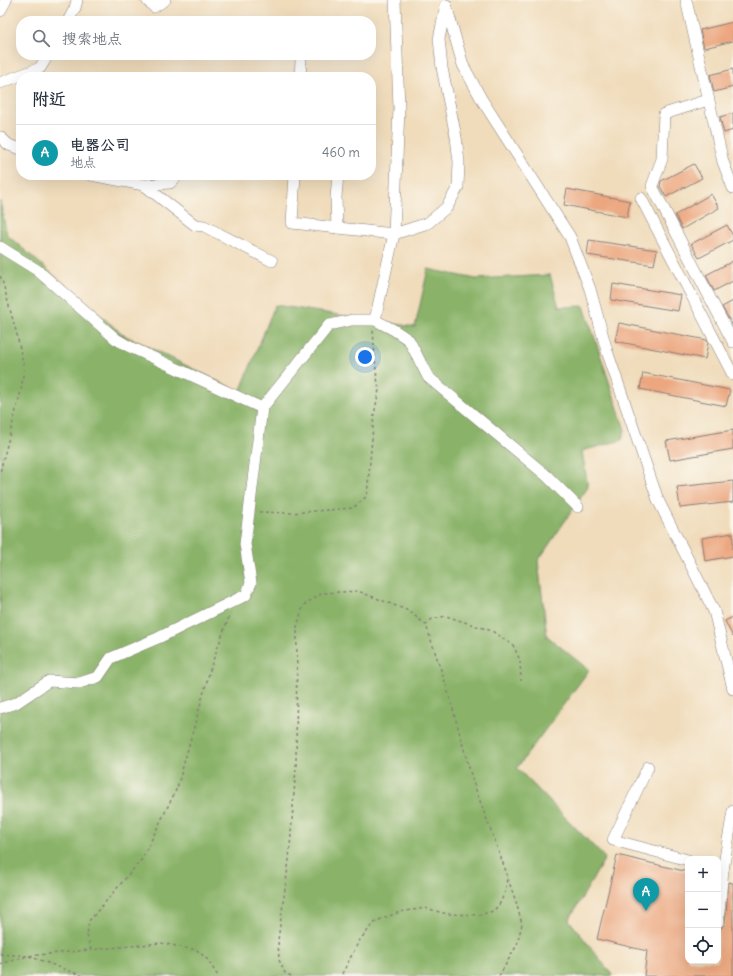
<!DOCTYPE html>
<html lang="zh">
<meta charset="utf-8">
<style>
body{margin:0;font-family:Delius,"LXGW WenKai TC",sans-serif;background:#f6f6f7;color:#1f2937}
.controls{position:absolute;right:12px;bottom:12px;display:grid;overflow:hidden;border-radius:8px;box-shadow:0 4px 16px #0002}
.controls button{width:36px;height:36px;display:grid;place-items:center;padding:0;border:0;border-bottom:1px solid #e0e1e3;background:#fff;color:#1f2937;font:20px sans-serif}
.you{position:absolute;left:365px;top:357px;width:14px;height:14px;margin:-10px;border:3px solid #fff;border-radius:50%;background:#1a73e8;box-shadow:0 0 0 6px #1a73e833}
.badge{display:grid;place-items:center;width:26px;height:26px;border-radius:50%;background:#b5179e;color:#fff;font-size:13px;font-weight:700}
.pin{position:absolute;translate:-50% -33px;filter:drop-shadow(0 1px 2px #0008)}
.pin::after{content:'';position:absolute;top:21px;width:14px;height:12px;background:inherit;clip-path:polygon(0 0,100% 0,50% 100%)}
.list{margin:0;padding:0;list-style:none}
h2{display:flex;justify-content:space-between;align-items:center;height:52px;margin:0;padding:0 16px;font-size:17px}
h2 small{font-size:13px;font-weight:400;color:#747a83}
.list li{display:grid;grid-template-columns:26px 1fr auto;gap:12px;align-items:center;box-sizing:border-box;height:56px;padding:0 16px;border-top:1px solid #e0e1e3}
.list b{display:block;font-size:15px;white-space:nowrap}
.list p{margin:0;font-size:13px;white-space:nowrap;color:#747a83}
.list em{font-size:13px;font-style:normal;color:#747a83}
.icon{flex:none;width:22px;height:22px;fill:none;stroke:currentColor;stroke-width:2;stroke-linecap:round;stroke-linejoin:round}
.map{position:relative;flex:none;width:733px;height:976px;overflow:hidden}
.search{position:absolute;background:#fff;box-shadow:0 4px 16px #0002;left:16px;top:16px;width:360px;height:44px;display:flex;align-items:center;gap:10px;box-sizing:border-box;padding:0 14px;border-radius:16px;color:#747a83;font-size:15px}
.panel{position:absolute;background:#fff;box-shadow:0 4px 16px #0002;left:16px;top:72px;width:360px;height:108px;border-radius:16px}
.map>svg:first-child{display:block}
.forest{fill:#8ab369;stroke:#566a52}
.building{fill:#eca780}
.lines{fill:none;stroke-linecap:round;stroke-linejoin:round}
.minor-casing{stroke:#897f7b;stroke-width:12}
.path{stroke:#897f7b;stroke-width:1.5;stroke-dasharray:3 3;stroke-linecap:butt}
.minor{stroke:#fff;stroke-width:11}
</style>
<div class="map">
<svg width="733" height="976" viewBox="0 0 733 976">
<rect width="100%" height="100%" fill="#fbf7ec"/>
<filter id="ink" filterUnits="userSpaceOnUse"><feTurbulence type="fractalNoise" baseFrequency=".025" numOctaves="2"/><feDisplacementMap in="SourceGraphic" scale="8" xChannelSelector="R" yChannelSelector="G"/><feConvolveMatrix kernelMatrix="1 2 1 2 8 2 1 2 1" color-interpolation-filters="sRGB"/></filter>
<filter id="wash" filterUnits="userSpaceOnUse"><feTurbulence type="fractalNoise" baseFrequency=".012" numOctaves="4" result="noise"/><feDisplacementMap in="SourceGraphic" scale="16" xChannelSelector="R" yChannelSelector="G"/><feGaussianBlur stdDeviation="0.9" result="paint"/><feColorMatrix in="noise" values="0 0 0 0 0 0 0 0 0 0 0 0 0 0 0 0 0 1.4 0 .05"/><feComposite in="paint" operator="in"/></filter>
<g filter="url(#wash)">
<rect width="100%" height="100%" fill="#f0dcbb"/>
<path class="forest" d="M0 201 7 235 122 334 240 392 275 305 415 327 428 269 476 279 550 275 559 307 584 306 625 430 622 440 582 451 588 487 538 561 547 636 589 670 517 768 605 858 569 920 613 976H0Z"/>
<g id="blocks">
<g class="building">
<path d="M733 22V41L704 48 700 30Z"/>
<path d="M733 69V87L714 92 710 75Z"/>
<path d="M733 113V130L724 133 720 117Z"/>
<path d="M694 164 702 178 666 197 660 186 661 181Z"/>
<path d="M567 189 630 201 627 217 564 205Z"/>
<path d="M711 194 719 208 682 229 675 215Z"/>
<path d="M727 225 733 236V240L699 258 691 244Z"/>
<path d="M589 240 657 250 654 265 587 255Z"/>
<path d="M733 261V281L714 291 706 275Z"/>
<path d="M613 284 681 295 678 311 611 300Z"/>
<path d="M733 301V326L722 307Z"/>
<path d="M619 323 707 340 708 343 705 359 615 341Z"/>
<path d="M643 373 730 390 726 406 640 389Z"/>
<path d="M733 430V449L670 460 666 441Z"/>
<path d="M733 481V502L680 508 677 487Z"/>
<path d="M733 533V556L705 561 702 538Z"/>
<path d="M733 617V637L725 621Z"/>
<path d="M617 855 688 872V961H718V929L721 928 723 926 725 923 729 882 733 883V976H644L647 951 597 939Z"/>
</g>
</g>
</g>
<g filter="url(#ink)">
<use href="#blocks" fill-opacity="0" stroke="#897f7b" stroke-width="1"/>
<g class="lines">
<g class="minor-casing">
<g id="minor">
<path d="M147 0 154 7 165 0"/>
<path d="M686 0 723 162 733 188"/>
<path d="M0 11 6 0"/>
<path d="M68 21 75 8 77 0"/>
<path d="M300 77 301 60"/>
<path d="M0 83 40 68 48 55"/>
<path d="M708 100 664 114 662 159 652 186 733 342"/>
<path d="M0 137 9 145 21 149"/>
<path d="M91 175 144 185 170 183 178 175"/>
<path d="M295 175 292 223 394 234 428 223 447 207 458 187 459 162 456 137 442 68 439 39 446 5 463 65 482 100 570 237 590 289 607 351 658 500 714 611 733 689"/>
<path d="M144 185 195 225 204 226 272 261"/>
<path d="M641 198 733 375"/>
<path d="M337 228 336 197 338 175"/>
<path d="M0 247 37 270 116 339 128 346 262 408 329 325 352 320H375L394 330 409 340 428 377 547 476 578 507"/>
<path d="M375 320 394 234 399 108 395 0"/>
<path d="M0 708 16 703 49 681 79 683 98 677 111 658 158 638 246 595 251 583 245 544 262 408"/>
<path d="M648 767 613 840 688 860"/>
<path d="M718 869 723 870 733 811"/>
<path d="M718 922 723 870"/>
</g>
</g>
<g class="path">
<path d="M0 276 2 280 17 335 24 368 21 391 0 472"/>
<path d="M259 512 291 513 353 508 367 496 374 415 379 390 376 371 373 330"/>
<path d="M426 625 432 619 446 616 492 631 513 645 520 660 521 681"/>
<path d="M91 950 87 935 89 921 142 859 177 788 212 663 230 614"/>
<path d="M0 954 28 956 161 943 197 950 207 959 218 976"/>
<path d="M29 956 83 976"/>
<path d="M0 964 25 957"/>
<path d="M291 976 285 973 279 960 278 940 289 860 296 767 297 627 302 609 305 604 323 593 358 591 409 611 426 625 447 688 473 782 507 874 506 890 499 905 493 911 480 915 447 914 425 908 400 912 381 919 373 924 359 941 341 976"/>
<path d="M499 976 517 945 522 924 516 902 507 876"/>
</g>
<use href="#minor" class="minor"/>
</g>
</g>
</svg>
<div class="controls">
<button>+</button>
<button>−</button>
<button><svg class="icon" aria-label="locate" viewBox="0 0 24 24"><circle cx="12" cy="12" r="6"/><path d="M12 2v4M12 18v4M2 12h4M18 12h4"/></svg></button>
</div>
<div class="you"></div>
<div class="pin badge" style="left:646px;top:911px;background:#0f9aa8">A</div>
<div class="search"><svg class="icon" aria-label="search" viewBox="0 0 24 24"><circle cx="10" cy="10" r="6"/><path d="M15 15l6 6"/></svg>搜索地点</div>
<section class="panel">
<h2>附近<small></small></h2>
<ul class="list">
<li><span class="badge" style="background:#0f9aa8">A</span><div><b>电器公司</b><p>地点</p></div><em>460 m</em></li>
</ul>
</section>
</div>
